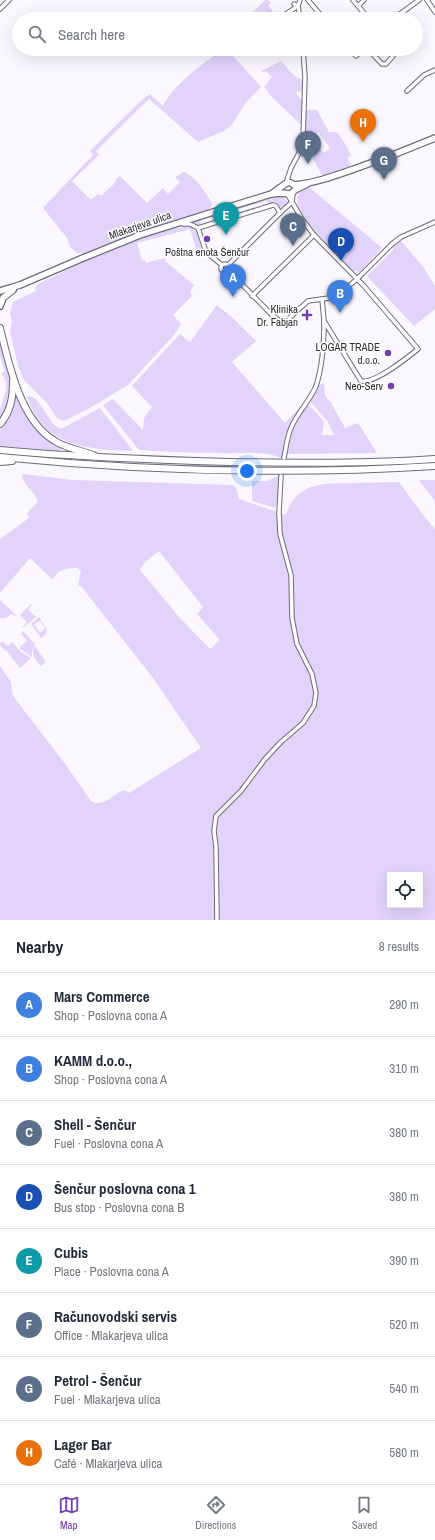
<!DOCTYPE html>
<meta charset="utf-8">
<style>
body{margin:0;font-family:"Archivo Narrow",sans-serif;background:#f6f6f7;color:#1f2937}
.controls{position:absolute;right:12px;bottom:12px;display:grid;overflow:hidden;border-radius:0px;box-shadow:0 4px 16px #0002}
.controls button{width:36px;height:36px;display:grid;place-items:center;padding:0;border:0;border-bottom:1px solid #e0e1e3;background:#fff;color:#1f2937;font:20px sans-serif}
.you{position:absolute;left:247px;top:471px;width:14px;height:14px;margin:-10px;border:3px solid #fff;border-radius:50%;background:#1a73e8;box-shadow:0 0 0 6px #1a73e833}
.badge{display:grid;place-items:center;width:26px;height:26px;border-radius:50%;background:#753db3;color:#fff;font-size:13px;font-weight:700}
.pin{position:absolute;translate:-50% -33px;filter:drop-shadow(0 1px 2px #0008)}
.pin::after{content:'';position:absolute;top:21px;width:14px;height:12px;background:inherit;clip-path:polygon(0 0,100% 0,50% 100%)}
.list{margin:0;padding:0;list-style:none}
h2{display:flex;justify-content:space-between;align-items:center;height:52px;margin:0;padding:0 16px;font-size:17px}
h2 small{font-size:13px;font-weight:400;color:#747a83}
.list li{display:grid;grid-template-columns:26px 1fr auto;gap:12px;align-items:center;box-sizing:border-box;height:64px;padding:0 16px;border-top:1px solid #e0e1e3}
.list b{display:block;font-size:15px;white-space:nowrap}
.list p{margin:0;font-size:13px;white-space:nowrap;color:#747a83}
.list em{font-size:13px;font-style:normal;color:#747a83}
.icon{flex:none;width:22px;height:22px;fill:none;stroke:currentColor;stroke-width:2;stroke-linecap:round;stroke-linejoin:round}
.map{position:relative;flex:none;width:435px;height:920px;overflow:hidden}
.search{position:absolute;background:#fff;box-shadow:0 4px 16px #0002;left:12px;right:12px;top:12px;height:44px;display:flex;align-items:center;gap:10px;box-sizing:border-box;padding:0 14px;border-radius:22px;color:#747a83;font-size:15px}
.sheet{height:564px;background:#fff}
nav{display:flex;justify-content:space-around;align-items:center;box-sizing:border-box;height:56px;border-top:1px solid #e0e1e3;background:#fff;font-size:11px;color:#747a83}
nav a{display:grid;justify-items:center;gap:2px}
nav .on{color:#753db3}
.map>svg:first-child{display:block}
.green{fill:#e1d3fa;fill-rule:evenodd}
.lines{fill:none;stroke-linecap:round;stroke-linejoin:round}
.street-casing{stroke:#706a79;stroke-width:5.5}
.primary-casing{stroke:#706a79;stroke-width:8}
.highway-casing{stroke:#706a79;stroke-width:8}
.street{stroke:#fff;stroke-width:3.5}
.primary{stroke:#fff;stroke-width:5.5}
.highway{stroke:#fff;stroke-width:6}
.poi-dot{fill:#753db3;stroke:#fff;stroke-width:1.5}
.labels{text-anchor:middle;stroke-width:3;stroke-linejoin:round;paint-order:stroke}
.street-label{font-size:11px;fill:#302e34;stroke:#fff}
.poi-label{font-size:11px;fill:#302e34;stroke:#fff;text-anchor:end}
</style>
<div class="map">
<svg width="435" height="920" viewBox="0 0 435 920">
<rect width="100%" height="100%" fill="#faf7fe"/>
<g class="green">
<path d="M265 0H268L271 3 268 6 273 11 269 14 266 11 258 17 260 19H248L247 18Z"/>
<path d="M225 49H227L261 87 246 102 231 126 226 130 198 142 149 99 96 151 99 155 72 181 91 200 98 194 101 196 116 182 115 180 120 176 147 203 163 188 168 194 180 182 175 177 184 172C196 177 205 192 212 203 212 207 210 209 205 211L152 228 84 253H77L70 247 67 238 43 208 93 155 90 151 143 99 150 94 163 106C174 84 205 61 225 49Z"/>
<path d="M281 61C287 67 295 80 303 79V94L299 91 296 93 300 99 303 98 302 126 269 94V93L264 87 272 77 266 71 264 73 261 71Z"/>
<path d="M308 110H317L329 132H337L346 145 351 156 347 158 351 164 348 168 323 176 312 158 314 156C305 139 306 129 305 111ZM318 132 330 148 324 153 312 137Z"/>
<path d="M306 188H310L381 247 382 248 360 272 353 271C340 257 298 218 297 200 297 194 301 190 306 188Z"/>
<path d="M274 196H281L289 203 281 208 275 203 268 204 267 201 200 220 201 224 198 225 194 222 187 221Z"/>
<path d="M190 226 192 227 194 231H196L203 253 198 255 190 229 137 243 142 261 145 260 146 263 165 258 166 262 194 285 190 291 192 296 173 315 181 324 174 335 128 385 88 409 64 421 57 418 47 403 23 379 18 366 10 332 12 322 10 313 13 302 36 291 35 288 37 285 42 282 116 246 157 232Z"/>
<path d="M401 241 424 268 435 286V309L414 326 367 276 394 249 392 247Z"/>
<path d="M217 305 234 319 256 341 232 362 285 423 300 407 301 408 289 428 281 458C265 450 240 454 220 453 193 453 166 452 139 450L103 405 113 399 143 430 144 418 152 407 132 386 180 334 190 342Z"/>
<path d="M0 341C6 360 14 382 10 402 8 409 3 416 0 422 0 419 0 415 0 412 2 398 12 386 1 373L5 372 0 356Z"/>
<path d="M324 383 325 395 329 401H330L345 428 358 423 377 453 286 454 291 431 308 404 324 421 322 435H334L328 422 310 401 319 385Z"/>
<path d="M15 391C28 416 35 434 61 448L60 451 0 446V430L6 422 13 409Z"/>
<path d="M29 396 36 399 54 425 59 428H63L100 408 133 451C104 450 65 449 44 426 36 418 31 407 27 397Z"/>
<path d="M22 474 73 480 233 485 236 488 239 499 277 512 278 522 280 523V515L286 514C299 480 325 484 355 483 370 483 384 482 399 482L424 516 435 529V920H0V666L11 682 12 693 16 700 66 765 91 801C103 809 114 792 125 790L129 793 201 748 153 678 88 595 82 587 78 585 81 572 78 568C68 568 57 569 53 580L30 558 0 593V539L29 518 27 513 38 502C36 491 22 486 22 474ZM159 551 203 607 197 614 219 639V641L211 648H209L179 617 140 570 145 562ZM390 875H420V905H390Z"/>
<path d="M280 476 277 502 275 508 252 501V481H268L275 477Z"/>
<path d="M419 480H435V501Z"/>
<path d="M0 600 16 615 15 616 11 614 6 618H0Z"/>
<path d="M31 604 32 605 28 610 36 617 23 628V627L27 622 20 615Z"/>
<path d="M39 617 47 630 45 635 41 638 31 624ZM40 621 45 628 40 633 34 624Z"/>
<path d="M23 631 35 644 32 651V657L19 648 27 641 21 634Z"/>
<path d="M3 641 8 646 12 642 21 652 31 658 20 668 6 650 5 651 0 645V643Z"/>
<path d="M35 646 46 662 41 666C35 660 30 654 35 646Z"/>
</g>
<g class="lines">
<g class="street-casing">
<g id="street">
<path d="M308 0 324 19"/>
<path d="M353 0 369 19"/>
<path d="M427 0 435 12"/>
<path d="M358 6 364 0"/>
<path d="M0 9 9 0"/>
<path d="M278 19 298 6 294 4"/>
<path d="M300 19 298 6 300 0"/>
<path d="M393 19 400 14"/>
<path d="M402 19 400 14 419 0"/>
<path d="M350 49 356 56 364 49"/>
<path d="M368 49 382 64H386L393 56"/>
<path d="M407 91 424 75 435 70"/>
<path d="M286 183 291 168 299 153 303 139 305 77 303 49"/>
<path d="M288 195 302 219 314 235 364 286 418 349C407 358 374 384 361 381L324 321 322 299"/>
<path d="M183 224H190L198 228 206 252 222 265"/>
<path d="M198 228 273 205 276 206 280 213"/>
<circle cx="225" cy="268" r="4"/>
<path d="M228 265 280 213 292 202 293 193"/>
<path d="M228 270 272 315 280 321H286L308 301 336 297 357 279 392 244 401 237 435 222"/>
<path d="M252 296 314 235"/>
<path d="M284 458C286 448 287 437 291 428 297 413 310 401 316 386 323 365 324 343 324 322"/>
<path d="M217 920 216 847 214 831 216 816 241 791 265 759 281 742 303 723 314 706 316 693 312 674 297 644 292 618 291 575 280 534 279 512 281 476"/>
</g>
</g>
<g class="primary-casing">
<g id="primary">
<path d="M274 192 288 182 291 183 294 185C316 183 337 175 357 168 383 159 409 149 435 138"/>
<path d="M0 291 20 285 83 258 140 235 271 194 280 193 291 194 295 190 307 184"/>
<path d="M0 306 3 298 13 290"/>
</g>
</g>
<g class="highway-casing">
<g id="highway">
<path d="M0 328C9 364 20 421 55 441 67 449 82 450 95 456"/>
<path d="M0 424C11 411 13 397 13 381"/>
<path d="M0 450C76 457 153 460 229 462 298 463 367 464 435 459"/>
<path d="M0 457C144 471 291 475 435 466"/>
<path d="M0 462 12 461"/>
</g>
</g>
<use href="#street" class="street"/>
<use href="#primary" class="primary"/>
<use href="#highway" class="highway"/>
</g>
<g class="poi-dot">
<circle cx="207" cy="239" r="4"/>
<path d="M305 309h4v4h4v4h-4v4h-4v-4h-4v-4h4z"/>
<circle cx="388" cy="353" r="4"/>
<circle cx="391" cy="386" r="4"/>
</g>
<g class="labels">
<g class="street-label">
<text transform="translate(140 225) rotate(-19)" y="4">Mlakarjeva ulica</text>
</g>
<g class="poi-label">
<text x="207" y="256" text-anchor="middle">Poštna enota Šenčur</text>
<text x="298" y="313">Klinika<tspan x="298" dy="13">Dr. Fabjan</tspan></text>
<text x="380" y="351">LOGAR TRADE<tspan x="380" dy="13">d.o.o.</tspan></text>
<text x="383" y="390">Neo-Serv</text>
</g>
</g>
</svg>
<div class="controls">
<button><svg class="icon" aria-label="locate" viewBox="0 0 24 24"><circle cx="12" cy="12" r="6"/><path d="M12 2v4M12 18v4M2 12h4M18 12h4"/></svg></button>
</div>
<div class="you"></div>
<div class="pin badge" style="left:233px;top:297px;background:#3f7fe0">A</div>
<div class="pin badge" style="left:340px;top:313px;background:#3f7fe0">B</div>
<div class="pin badge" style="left:293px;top:246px;background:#5c6f8a">C</div>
<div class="pin badge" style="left:341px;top:261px;background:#1a4fb4">D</div>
<div class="pin badge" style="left:226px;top:235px;background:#0f9aa8">E</div>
<div class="pin badge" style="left:308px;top:164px;background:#5c6f8a">F</div>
<div class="pin badge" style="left:384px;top:180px;background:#5c6f8a">G</div>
<div class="pin badge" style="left:363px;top:142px;background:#e8710a">H</div>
<div class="search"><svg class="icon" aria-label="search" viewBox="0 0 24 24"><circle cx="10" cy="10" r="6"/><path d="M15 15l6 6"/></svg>Search here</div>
</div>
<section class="sheet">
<h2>Nearby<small>8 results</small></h2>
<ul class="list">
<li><span class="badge" style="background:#3f7fe0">A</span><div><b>Mars Commerce</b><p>Shop · Poslovna cona A</p></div><em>290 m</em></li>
<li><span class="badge" style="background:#3f7fe0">B</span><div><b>KAMM d.o.o.,</b><p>Shop · Poslovna cona A</p></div><em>310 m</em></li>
<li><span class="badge" style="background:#5c6f8a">C</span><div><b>Shell - Šenčur</b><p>Fuel · Poslovna cona A</p></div><em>380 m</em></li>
<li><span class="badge" style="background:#1a4fb4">D</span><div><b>Šenčur poslovna cona 1</b><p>Bus stop · Poslovna cona B</p></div><em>380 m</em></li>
<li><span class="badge" style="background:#0f9aa8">E</span><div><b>Cubis</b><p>Place · Poslovna cona A</p></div><em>390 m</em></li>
<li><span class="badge" style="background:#5c6f8a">F</span><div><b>Računovodski servis</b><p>Office · Mlakarjeva ulica</p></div><em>520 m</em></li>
<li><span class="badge" style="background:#5c6f8a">G</span><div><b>Petrol - Šenčur</b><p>Fuel · Mlakarjeva ulica</p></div><em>540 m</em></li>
<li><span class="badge" style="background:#e8710a">H</span><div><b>Lager Bar</b><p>Café · Mlakarjeva ulica</p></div><em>580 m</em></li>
</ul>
</section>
<nav>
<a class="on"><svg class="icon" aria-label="map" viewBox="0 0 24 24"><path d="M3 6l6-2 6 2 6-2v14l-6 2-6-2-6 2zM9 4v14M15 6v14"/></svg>Map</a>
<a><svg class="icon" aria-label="directions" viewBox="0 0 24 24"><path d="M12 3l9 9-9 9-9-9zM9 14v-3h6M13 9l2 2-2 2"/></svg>Directions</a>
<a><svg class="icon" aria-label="saved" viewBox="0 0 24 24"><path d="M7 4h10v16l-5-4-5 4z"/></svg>Saved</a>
</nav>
